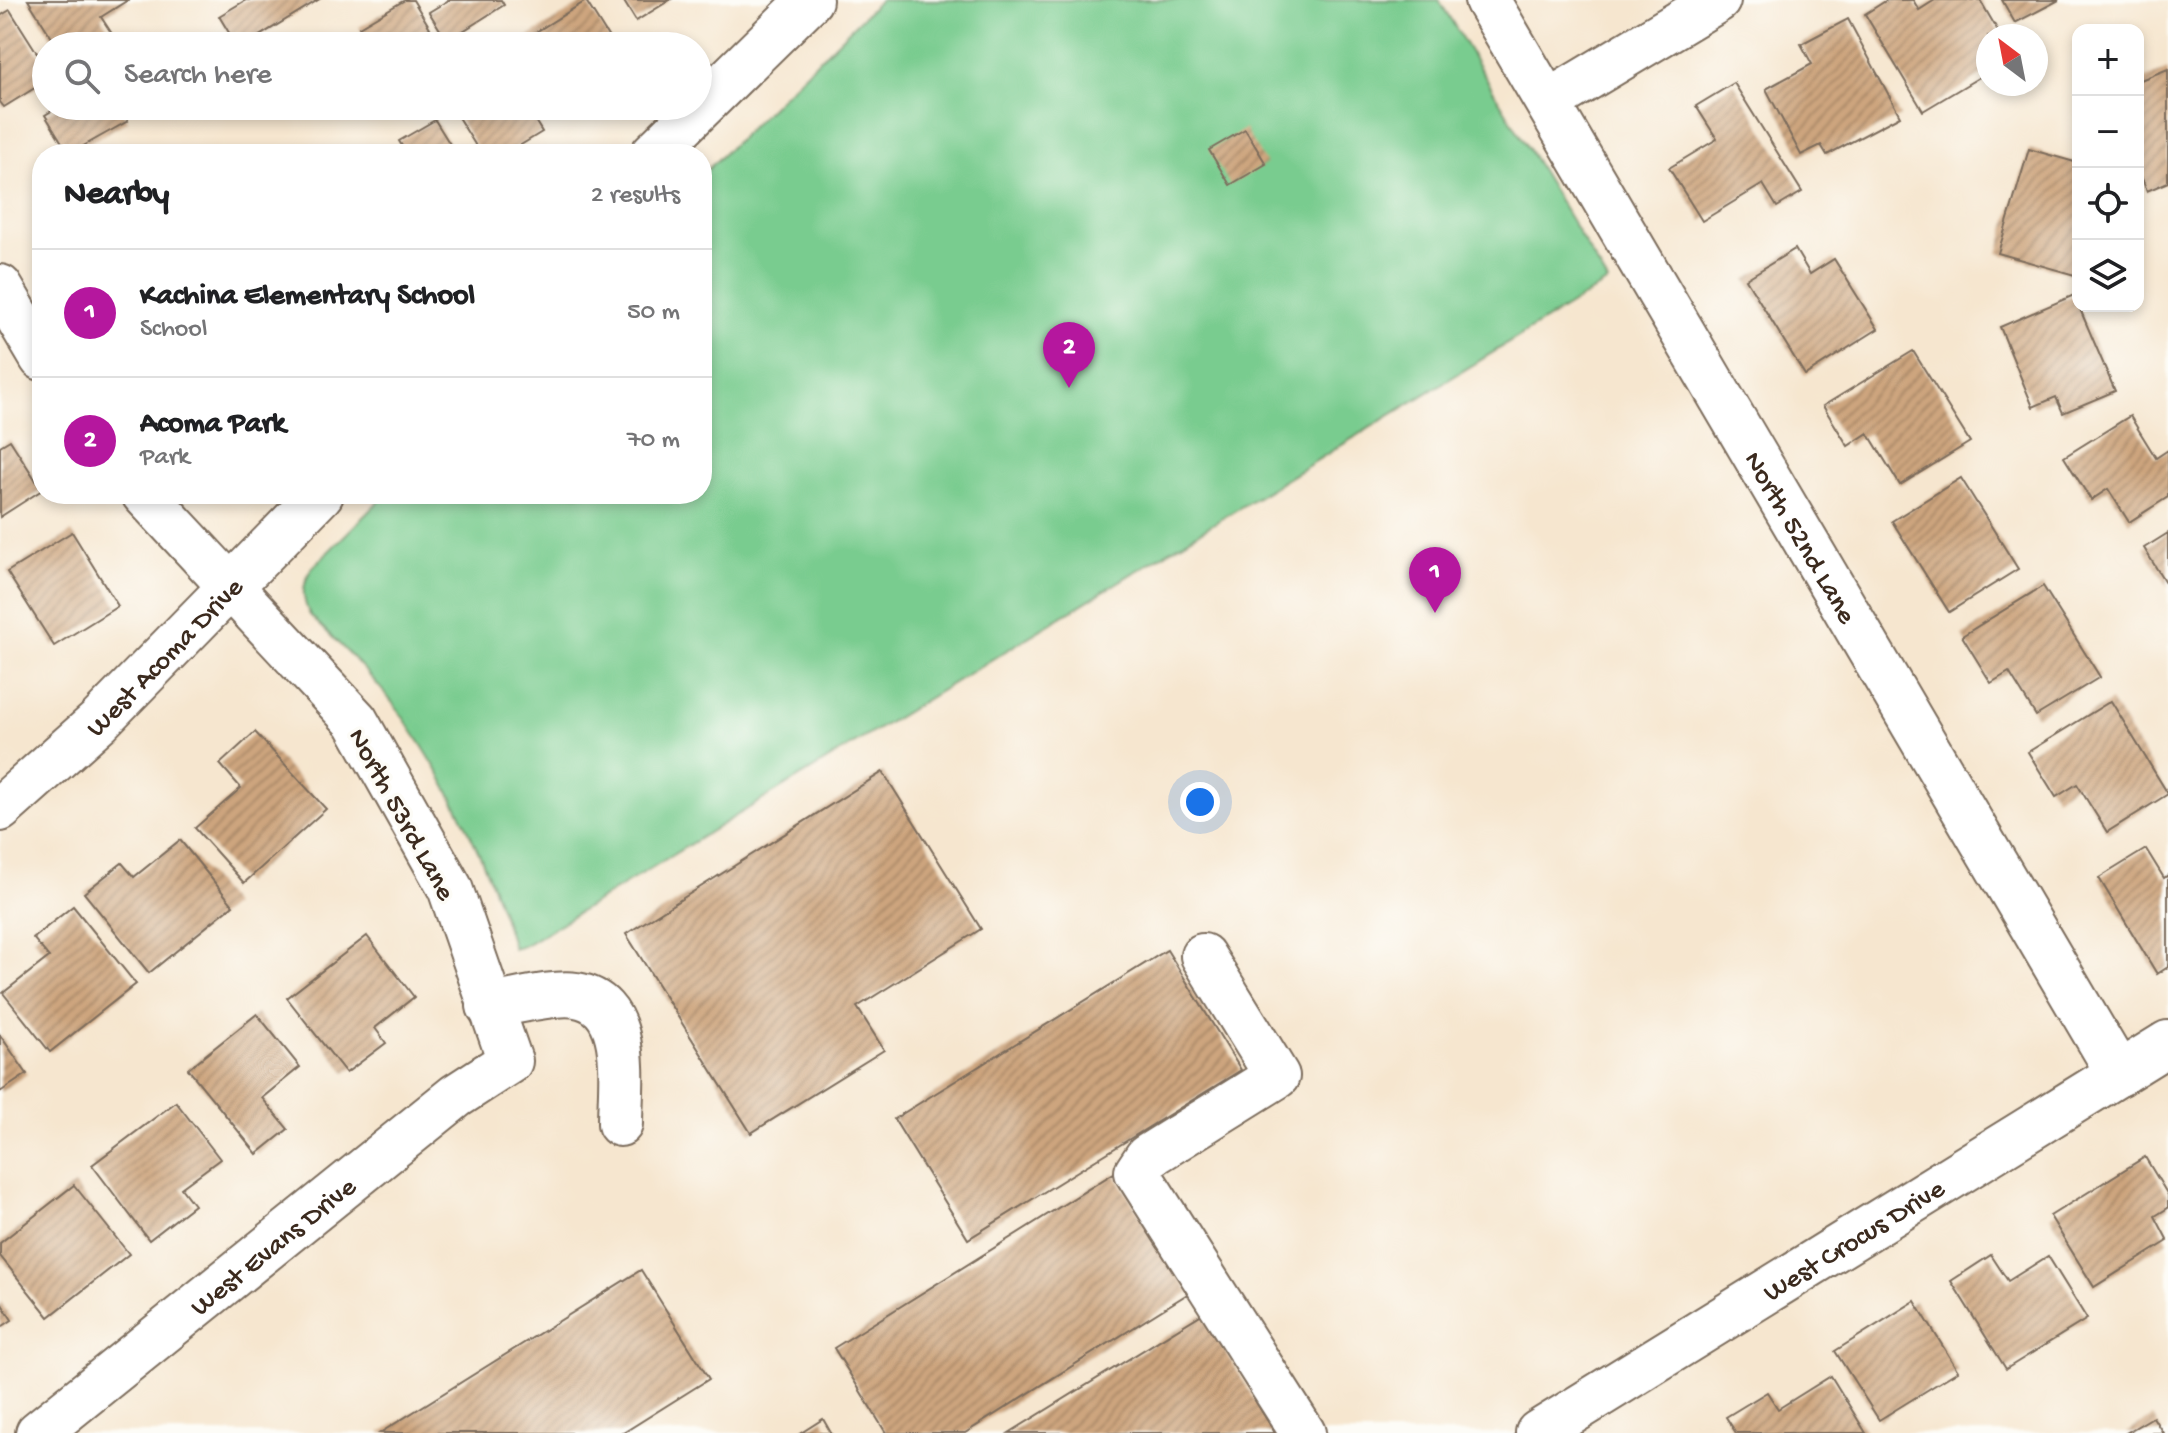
<!DOCTYPE html>
<meta charset="utf-8">
<style>
body{margin:0;font-family:"Gochi Hand",sans-serif;background:#f6f6f6;color:#202124}
.controls{position:absolute;right:24px;top:24px;display:grid;overflow:hidden;border-radius:16px;box-shadow:0 4px 12px #0003}
.controls button{width:72px;height:72px;display:grid;place-items:center;padding:0;border:0;border-bottom:2px solid #e0e0e0;background:#fff;color:#202124;font:40px sans-serif}
.compass{position:absolute;left:1976px;top:24px;width:72px;height:72px;border-radius:50%;background:#fff;box-shadow:0 4px 12px #0003;rotate:328deg}
.you{position:absolute;left:1200px;top:802px;width:28px;height:28px;margin:-20px;border:6px solid #fff;border-radius:50%;background:#1a73e8;box-shadow:0 0 0 12px #1a73e833}
.badge{display:grid;place-items:center;width:52px;height:52px;border-radius:50%;background:#b5179e;color:#fff;font-size:26px;font-weight:700}
.pin{position:absolute;translate:-50% -66px;filter:drop-shadow(0 2px 4px #0008)}
.pin::after{content:'';position:absolute;top:42px;width:28px;height:24px;background:inherit;clip-path:polygon(0 0,100% 0,50% 100%)}
.list{margin:0;padding:0;list-style:none}
h2{display:flex;justify-content:space-between;align-items:center;height:104px;margin:0;padding:0 32px;font-size:34px}
h2 small{font-size:26px;font-weight:400;color:#757577}
.list li{display:grid;grid-template-columns:52px 1fr auto;gap:24px;align-items:center;box-sizing:border-box;height:128px;padding:0 32px;border-top:2px solid #e0e0e0}
.list b{display:block;font-size:30px;white-space:nowrap}
.list p{margin:0;font-size:26px;white-space:nowrap;color:#757577}
.list em{font-size:26px;font-style:normal;color:#757577}
.icon{flex:none;width:44px;height:44px;fill:none;stroke:currentColor;stroke-width:2;stroke-linecap:round;stroke-linejoin:round}
.map{position:relative;flex:none;width:2168px;height:1433px;overflow:hidden}
.search{position:absolute;background:#fff;box-shadow:0 4px 12px #0003;left:32px;top:32px;width:680px;height:88px;display:flex;align-items:center;gap:20px;box-sizing:border-box;padding:0 28px;border-radius:44px;color:#757577;font-size:30px}
.panel{position:absolute;background:#fff;box-shadow:0 4px 12px #0003;left:32px;top:144px;width:680px;height:360px;border-radius:32px}
.map>svg:first-child{display:block}
.green{fill:#79cc8f;stroke:#5a7b56;stroke-width:2}
.building{fill:url(#building-hatch)}
.lines{fill:none;stroke-linecap:round;stroke-linejoin:round}
.minor-casing{stroke:#7c6c5c;stroke-width:48}
.minor{stroke:#fff;stroke-width:44}
.labels{text-anchor:middle;stroke-width:7;stroke-linejoin:round;paint-order:stroke}
.street-label{font-size:28px;fill:#3b2a1e;stroke:#fdfcf7}
</style>
<div class="map">
<svg width="2168" height="1433" viewBox="0 0 2168 1433">
<defs>
<pattern id="building-hatch" width="6" height="6" patternUnits="userSpaceOnUse" patternTransform="scale(2)"><rect width="6" height="6" fill="#cda57e"/><path d="M-1 1l2-2M0 6l6-6M5 7l2-2" fill="none" stroke="#a88767"/></pattern>
</defs>
<rect width="100%" height="100%" fill="#fdfcf7"/>
<filter id="ink" filterUnits="userSpaceOnUse"><feTurbulence type="fractalNoise" baseFrequency=".0125" numOctaves="2"/><feDisplacementMap in="SourceGraphic" scale="16" xChannelSelector="R" yChannelSelector="G"/><feConvolveMatrix kernelMatrix="1 2 1 2 8 2 1 2 1" color-interpolation-filters="sRGB"/></filter>
<filter id="wash" filterUnits="userSpaceOnUse"><feTurbulence type="fractalNoise" baseFrequency=".006" numOctaves="4" result="noise"/><feDisplacementMap in="SourceGraphic" scale="32" xChannelSelector="R" yChannelSelector="G"/><feGaussianBlur stdDeviation="1.8" result="paint"/><feColorMatrix in="noise" values="0 0 0 0 0 0 0 0 0 0 0 0 0 0 0 0 0 1.4 0 .05"/><feComposite in="paint" operator="in"/></filter>
<g filter="url(#wash)">
<rect width="100%" height="100%" fill="#f6e6cf"/>
<path class="green" d="M880 0H1439L1608 282 527 944 513 948C489 864 449 781 398 710 372 675 340 645 310 615 301 597 302 585 312 568L386 494H702V175Z"/>
<g id="blocks">
<g class="building">
<path d="M28 0H128L101 17 116 40 107 46H57Z"/>
<path d="M246 0H318L243 46H237L219 16Z"/>
<path d="M405 0H413L430 28 399 46H371L359 27Z"/>
<path d="M449 0H501L504 5 447 41 429 12Z"/>
<path d="M623 0H670L636 21Z"/>
<path d="M1887 0H1913L1919 10 1935 0H1980L2001 36H1988V72L1923 111 1865 14Z"/>
<path d="M2002 0H2059L2015 23Z"/>
<path d="M586 1 614 46H527L523 40Z"/>
<path d="M10 10 46 67V81L4 107 0 102V16Z"/>
<path d="M1848 19 1900 116 1827 155 1821 145 1801 155 1766 89 1812 64 1801 44Z"/>
<path d="M2168 69V182L2147 191 2138 169V81Z"/>
<path d="M1734 83 1802 192 1777 207 1763 184 1702 221 1669 168 1717 139 1696 106Z"/>
<path d="M60 106H119L128 121 69 154 45 115Z"/>
<path d="M451 106H526L542 132 506 154H481Z"/>
<path d="M435 120 456 154H407L399 141Z"/>
<path d="M1245 129 1266 164 1230 185 1209 150Z"/>
<path d="M2029 149 2078 163V276L1998 253Z"/>
<path d="M1795 249 1810 274 1834 259 1878 329 1805 375 1746 279Z"/>
<path d="M2074 295 2115 391 2063 413 2056 397 2033 407 2000 327Z"/>
<path d="M1913 351 1970 442 1900 485 1868 433 1848 446 1823 406Z"/>
<path d="M2130 416 2156 458 2168 450V497L2129 522 2108 489 2091 500 2064 457Z"/>
<path d="M10 440 42 490 0 517V446Z"/>
<path d="M1961 478 2018 569 1949 612 1892 521Z"/>
<path d="M72 532 118 606 54 646 7 572Z"/>
<path d="M2168 533V587L2144 548Z"/>
<path d="M2043 586 2100 677 2036 716 2009 672 1991 683 1962 636Z"/>
<path d="M2111 701 2168 794 2107 832 2077 784 2056 797 2028 752Z"/>
<path d="M255 732 326 809 244 883 195 828 241 788 220 764Z"/>
<path d="M883 772 981 929 857 1007 884 1050 751 1133 626 934Z"/>
<path d="M180 840 233 905 149 973 84 893 122 863 134 877Z"/>
<path d="M2146 849 2164 878 2168 875V967L2157 974 2099 878Z"/>
<path d="M73 906 136 984 50 1052 3 993 49 957 33 938Z"/>
<path d="M367 936 414 997 375 1028 386 1043 346 1073 287 998Z"/>
<path d="M1167 950 1241 1070 968 1239 894 1119Z"/>
<path d="M257 1014 300 1067 262 1098 288 1129 257 1154 188 1069Z"/>
<path d="M0 1035 27 1074 0 1092Z"/>
<path d="M176 1102 220 1159 181 1188 194 1205 149 1240 92 1165Z"/>
<path d="M2145 1157 2168 1195V1208L2155 1216 2168 1241 2094 1287 2050 1216Z"/>
<path d="M1114 1173 1189 1293 965 1433H886L834 1348Z"/>
<path d="M74 1185 129 1254 49 1317 0 1256V1243Z"/>
<path d="M1991 1255 2008 1281 2048 1256 2087 1319 2006 1369 1951 1281Z"/>
<path d="M641 1270 709 1379 623 1433H380Z"/>
<path d="M0 1301 12 1320 0 1328Z"/>
<path d="M1915 1301 1958 1371 1879 1420 1835 1351Z"/>
<path d="M1202 1314 1275 1433H1009Z"/>
<path d="M1831 1376 1866 1433H1736L1726 1417 1767 1392 1778 1409Z"/>
<path d="M2153 1417 2163 1433H2126Z"/>
<path d="M823 1419 831 1433H801Z"/>
</g>
</g>
</g>
<g filter="url(#ink)">
<use href="#blocks" fill-opacity="0" stroke="#7c6c5c" stroke-width="2"/>
<g class="lines">
<g class="minor-casing">
<g id="minor">
<path id="s1" d="M1487 0 2119 1074"/>
<path d="M1548 102 1718 0"/>
<path d="M653 154 810 0"/>
<path d="M0 287 42 358"/>
<path id="s2" d="M0 809 99 721 321 494"/>
<path d="M1203 956 1277 1076 1147 1157 1137 1172 1303 1433"/>
<path d="M489 1006C512 1003 554 991 576 995 633 1004 620 1082 620 1124"/>
<path id="s3" d="M38 1433 456 1096 510 1061 450 888 356 721 144 494"/>
<path id="s4" d="M1538 1433 2168 1043"/>
</g>
</g>
<use href="#minor" class="minor"/>
</g>
</g>
<g class="labels">
<g class="street-label">
<text dy="10" stroke="none"><textPath href="#s1" startOffset="622">North 52nd Lane</textPath></text>
<text dy="10" stroke="none"><textPath href="#s2" startOffset="224">West Acoma Drive</textPath></text>
<text transform="translate(404 813) rotate(61)" y="10">North 53rd Lane</text>
<text dy="10" stroke="none"><textPath href="#s4" startOffset="370">West Crocus Drive</textPath></text>
<text dy="10" stroke="none"><textPath href="#s3" startOffset="300">West Evans Drive</textPath></text>
</g>
</g>
</svg>
<div class="controls">
<button>+</button>
<button>−</button>
<button><svg class="icon" aria-label="locate" viewBox="0 0 24 24"><circle cx="12" cy="12" r="6"/><path d="M12 2v4M12 18v4M2 12h4M18 12h4"/></svg></button>
<button><svg class="icon" aria-label="layers" viewBox="0 0 24 24"><path d="M12 4l9 5-9 5-9-5zM3 14l9 5 9-5"/></svg></button>
</div>
<svg class="compass" viewBox="-18 -18 36 36"><path d="M0-13l5 13h-10z" fill="#e53935"/><path d="M0 13l5-13h-10z" fill="#757577"/></svg>
<div class="you"></div>
<div class="pin badge" style="left:1435px;top:613px">1</div>
<div class="pin badge" style="left:1069px;top:388px">2</div>
<div class="search"><svg class="icon" aria-label="search" viewBox="0 0 24 24"><circle cx="10" cy="10" r="6"/><path d="M15 15l6 6"/></svg>Search here</div>
<section class="panel">
<h2>Nearby<small>2 results</small></h2>
<ul class="list">
<li><span class="badge">1</span><div><b>Kachina Elementary School</b><p>School</p></div><em>50 m</em></li>
<li><span class="badge">2</span><div><b>Acoma Park</b><p>Park</p></div><em>70 m</em></li>
</ul>
</section>
</div>
